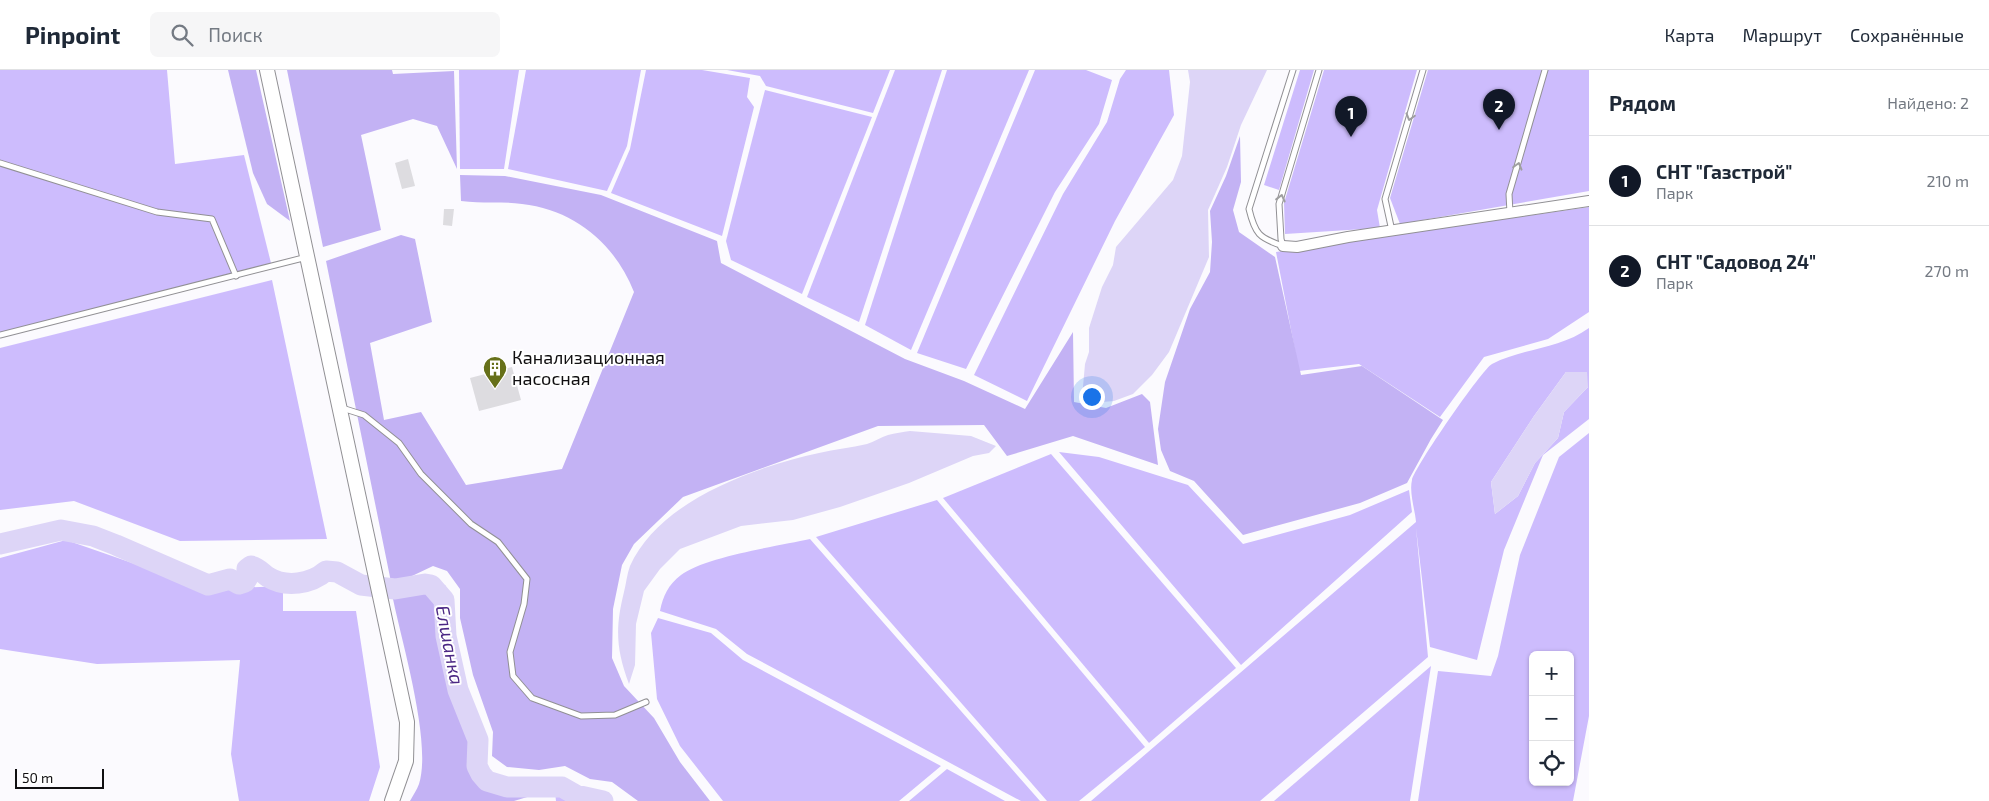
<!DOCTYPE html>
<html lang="ru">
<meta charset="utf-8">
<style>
body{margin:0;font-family:"Exo 2",sans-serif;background:#f6f6f7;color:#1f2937}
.controls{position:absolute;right:15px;bottom:15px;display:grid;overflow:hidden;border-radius:8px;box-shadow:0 1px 4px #0004}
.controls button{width:45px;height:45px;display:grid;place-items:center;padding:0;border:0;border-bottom:1px solid #e0e1e3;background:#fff;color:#1f2937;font:25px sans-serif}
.scale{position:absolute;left:15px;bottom:12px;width:89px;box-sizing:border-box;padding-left:5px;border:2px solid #100f11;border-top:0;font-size:14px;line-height:18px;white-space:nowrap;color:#100f11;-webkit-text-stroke:4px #fff;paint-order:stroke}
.you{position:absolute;left:1091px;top:326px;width:18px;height:18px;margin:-12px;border:4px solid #fff;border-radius:50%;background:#1a73e8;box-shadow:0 0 0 8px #1a73e833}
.badge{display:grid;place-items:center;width:32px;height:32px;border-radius:50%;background:#111827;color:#fff;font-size:16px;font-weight:700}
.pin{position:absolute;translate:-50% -41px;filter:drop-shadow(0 1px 2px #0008)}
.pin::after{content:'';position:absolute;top:26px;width:18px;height:15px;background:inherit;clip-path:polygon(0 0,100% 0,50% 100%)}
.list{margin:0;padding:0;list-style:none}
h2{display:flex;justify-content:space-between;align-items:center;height:65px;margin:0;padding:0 20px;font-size:21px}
h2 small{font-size:16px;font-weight:400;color:#747a83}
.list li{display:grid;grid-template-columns:32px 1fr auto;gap:15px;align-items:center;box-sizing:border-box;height:90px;padding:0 20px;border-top:1px solid #e0e1e3}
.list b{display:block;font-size:19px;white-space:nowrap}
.list p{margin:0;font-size:16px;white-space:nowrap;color:#747a83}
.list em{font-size:16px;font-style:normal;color:#747a83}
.icon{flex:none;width:28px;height:28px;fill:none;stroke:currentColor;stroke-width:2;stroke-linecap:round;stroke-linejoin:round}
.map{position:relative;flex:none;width:1589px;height:731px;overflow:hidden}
header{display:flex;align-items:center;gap:30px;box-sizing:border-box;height:70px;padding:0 25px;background:#fff;border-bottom:1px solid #e0e1e3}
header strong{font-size:24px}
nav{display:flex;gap:28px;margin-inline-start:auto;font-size:18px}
.search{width:350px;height:45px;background:#f6f6f7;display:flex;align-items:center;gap:12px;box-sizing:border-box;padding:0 18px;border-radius:8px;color:#747a83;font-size:19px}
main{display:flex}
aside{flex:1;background:#fff}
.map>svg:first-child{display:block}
.green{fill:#cdbcfd;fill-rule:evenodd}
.forest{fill:#c3b2f4}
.water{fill:#ddd5f7}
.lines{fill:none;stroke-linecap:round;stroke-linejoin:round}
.river{stroke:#ddd5f7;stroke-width:21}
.building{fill:#dddce0}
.service-casing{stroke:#919094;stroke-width:7}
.minor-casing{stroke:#919094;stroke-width:12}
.secondary-casing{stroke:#919094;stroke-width:16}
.service{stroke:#fff;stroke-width:5}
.minor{stroke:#fff;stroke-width:10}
.secondary{stroke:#fff;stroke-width:14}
.oneway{stroke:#9f9fa0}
.labels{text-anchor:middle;stroke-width:4;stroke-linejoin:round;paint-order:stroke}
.poi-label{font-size:18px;fill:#100f11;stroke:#fff;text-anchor:start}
.water-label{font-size:19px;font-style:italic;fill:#4b2784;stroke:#fff}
</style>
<header>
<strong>Pinpoint</strong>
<div class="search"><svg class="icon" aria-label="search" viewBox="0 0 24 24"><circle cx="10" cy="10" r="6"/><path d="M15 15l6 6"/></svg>Поиск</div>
<nav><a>Карта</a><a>Маршрут</a><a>Сохранённые</a></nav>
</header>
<main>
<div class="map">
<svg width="1589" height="731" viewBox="0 0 1589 731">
<rect width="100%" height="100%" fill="#fbfafe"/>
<g class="green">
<path d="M0 0H167L175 94 244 85 271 193 0 263Z"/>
<path d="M459 0H519L504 99H460Z"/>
<path d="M526 0H641L627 76 607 121 508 99Z"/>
<path d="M646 0H702L750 8 747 27 754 37 722 166 611 123 630 79Z"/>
<path d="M727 0H890L873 43 766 16 760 6Z"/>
<path d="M895 0H942L859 252 807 227Z"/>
<path d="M947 0H1029L911 280 865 255Z"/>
<path d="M1035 0H1086L1112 10 1099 54 1055 122 966 299 917 283Z"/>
<path d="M1126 0H1169L1174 45 1115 151 1027 331 974 305 1063 124 1107 52 1120 9Z"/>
<path d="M1300 0H1314L1279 120 1264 115Z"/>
<path d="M1324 0H1417L1377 140 1380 158 1285 164 1284 133Z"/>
<path d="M1428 0H1589V121L1400 154 1390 128Z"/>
<path d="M765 20 872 47 802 224 731 190 726 171Z"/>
<path d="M1589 137V242L1548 269 1484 287 1440 347 1359 294 1299 301 1276 182Z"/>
<path d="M272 210 327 469 180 471 74 431 0 440V278Z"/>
<path d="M1589 258V349L1543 385 1504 480 1477 590 1430 577 1416 458 1428 587 1260 731H1091L1416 452C1415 440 1409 422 1412 410 1414 398 1483 298 1492 294 1523 278 1560 279 1589 258ZM1566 302 1588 317 1564 342 1558 368 1535 393 1518 426 1495 444 1491 412 1534 346Z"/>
<path d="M1589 363V646L1573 731H1418L1438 601 1491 606 1498 586 1520 485 1559 387ZM1533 585H1570V712H1533Z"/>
<path d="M1059 382 1099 387 1188 415 1243 474 1350 445 1409 420 1412 442 1241 595Z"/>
<path d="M1051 384 1236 598 1149 673 943 428Z"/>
<path d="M937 430 1145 677 1079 731H1047L816 467Z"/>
<path d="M810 469 1040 731H1021L747 584 716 559 660 541C663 526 668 515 681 505 704 487 778 476 810 469Z"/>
<path d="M66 470 207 519 283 516V541H356L380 697 369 731H239L231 684 240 590 97 594 0 579V488Z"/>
<path d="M658 548 711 563 743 590 941 696 899 731H723L680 676 657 629 651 563Z"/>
<path d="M1431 596 1410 731H1274Z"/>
<path d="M947 699 1005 731H909Z"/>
<path d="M558 710 609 731H556L555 722Z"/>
</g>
<g class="forest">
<path d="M228 0H256L290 151 267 134 253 103Z"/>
<path d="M287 0H392L393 4 454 1 457 99 437 56 413 49 361 65 381 160 323 177Z"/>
<path d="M1240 66 1241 112 1233 140 1239 162 1275 187 1301 305 1362 296 1443 350 1431 369 1407 413 1360 433 1243 465 1194 411 1170 401 1161 380 1158 359 1165 312 1190 239 1210 202 1212 172 1210 141 1226 106Z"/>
<path d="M460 105 505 106 601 125 717 171 721 193 905 289 964 311 1025 339 1073 262 1074 332 1106 338 1142 324 1150 332 1158 395 1073 366 1007 386 984 355 878 356 683 427 634 474 622 495 613 539 612 588 624 616 654 648 680 692 710 731H638L612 712 590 709 565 696 539 700 507 697 492 686 493 662 473 605 460 548V519L447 501 433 496 412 506 391 512 326 191 401 165 415 169 432 252 370 273 384 350 421 342 466 415 562 399 634 222C615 174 575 140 522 134 502 131 482 134 461 131Z"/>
<path d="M436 510 446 516 449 552 460 606 480 663 478 683 486 702 514 711 552 713 547 721 514 731H410C413 725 417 720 419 714 432 673 402 573 393 529L417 520Z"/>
</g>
<g class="water">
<path d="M1188 0H1267L1241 55 1227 97 1208 140 1209 187 1169 282 1152 305 1133 324 1114 331 1091 333 1082 328 1085 294 1089 282V258L1102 217 1113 195 1116 177 1173 110 1182 86 1190 12Z"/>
<path d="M1566 302H1587L1588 317 1564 342 1558 368 1535 393 1518 426 1495 444 1491 412 1534 346Z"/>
<path d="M910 361 971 366 996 376 989 383 973 386 909 413 840 437 793 450 741 456 680 479 660 499 644 521 636 554 635 595 629 614C616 579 615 558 624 522 626 514 627 504 630 496 659 431 754 397 819 383 835 379 851 378 867 374 874 372 881 367 888 365 895 363 903 362 910 361Z"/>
</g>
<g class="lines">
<path class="river" d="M0 474 61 460 93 466 116 475 208 515 230 509 239 514 245 512 248 507 247 499 251 496C259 498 262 503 268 507 286 518 311 514 326 501L337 502 361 515 395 519 425 514 431 515 444 530 446 566 458 620 478 670 477 696 481 704 487 711 507 717H562L576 725 603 731"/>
</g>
<g class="building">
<path d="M408 89 415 116 402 119 395 93Z"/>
<path d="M444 139H454L452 156 443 155Z"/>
<path d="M512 297 521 330 479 341 470 308Z"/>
</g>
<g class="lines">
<g class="service-casing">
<g id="service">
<path d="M0 93 157 142 212 149 236 206"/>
<path d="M1510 143 1509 124 1545 0"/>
<path d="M1392 161 1385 129 1423 0"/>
<path d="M1283 176C1259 168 1255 164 1249 139L1293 0"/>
<path d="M1283 176 1281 169 1279 134 1319 0"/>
<path d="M0 265 307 187"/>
<path d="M342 338 364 345 399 373 421 404 471 454 498 472 527 509 524 534 510 582 513 606 532 628 581 646 615 645 646 632"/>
</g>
</g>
<g class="minor-casing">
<path id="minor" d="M1283 176 1297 177 1348 167 1589 131"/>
</g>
<g class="secondary-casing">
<path id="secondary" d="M267 0 407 652 406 691 392 731"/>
</g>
<use href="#service" class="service"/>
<use href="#minor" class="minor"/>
<use href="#secondary" class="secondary"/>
</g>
<defs><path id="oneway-chevron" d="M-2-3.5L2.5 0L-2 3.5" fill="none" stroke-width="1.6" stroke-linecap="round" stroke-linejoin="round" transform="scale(1.25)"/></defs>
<g class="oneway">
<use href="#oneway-chevron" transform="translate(1410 47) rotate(106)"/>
<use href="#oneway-chevron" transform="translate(1518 96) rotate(-74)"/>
<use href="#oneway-chevron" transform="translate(1281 128) rotate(-76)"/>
</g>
<defs>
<g id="building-pin" transform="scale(1.25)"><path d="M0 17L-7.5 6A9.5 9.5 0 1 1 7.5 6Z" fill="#667019" stroke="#fff"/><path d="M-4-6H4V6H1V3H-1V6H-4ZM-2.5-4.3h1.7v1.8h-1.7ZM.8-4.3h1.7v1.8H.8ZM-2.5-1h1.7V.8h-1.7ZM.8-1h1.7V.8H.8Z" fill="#fff"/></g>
</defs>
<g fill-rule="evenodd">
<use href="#building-pin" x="495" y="298"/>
</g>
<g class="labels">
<g class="poi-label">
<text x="512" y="294">Канализационная<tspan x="512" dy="21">насосная</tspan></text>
</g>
<g class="water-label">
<text transform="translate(450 575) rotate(79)" y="7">Елшанка</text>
</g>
</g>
</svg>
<div class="controls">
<button>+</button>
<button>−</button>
<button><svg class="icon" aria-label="locate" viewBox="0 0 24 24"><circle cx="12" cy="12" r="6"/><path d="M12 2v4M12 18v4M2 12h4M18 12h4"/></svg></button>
</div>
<div class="scale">50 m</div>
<div class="you"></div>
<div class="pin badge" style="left:1351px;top:67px">1</div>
<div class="pin badge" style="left:1499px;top:60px">2</div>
</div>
<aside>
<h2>Рядом<small>Найдено: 2</small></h2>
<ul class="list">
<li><span class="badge">1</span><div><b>СНТ &quot;Газстрой&quot;</b><p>Парк</p></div><em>210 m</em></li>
<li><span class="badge">2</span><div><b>СНТ &quot;Садовод 24&quot;</b><p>Парк</p></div><em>270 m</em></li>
</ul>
</aside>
</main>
